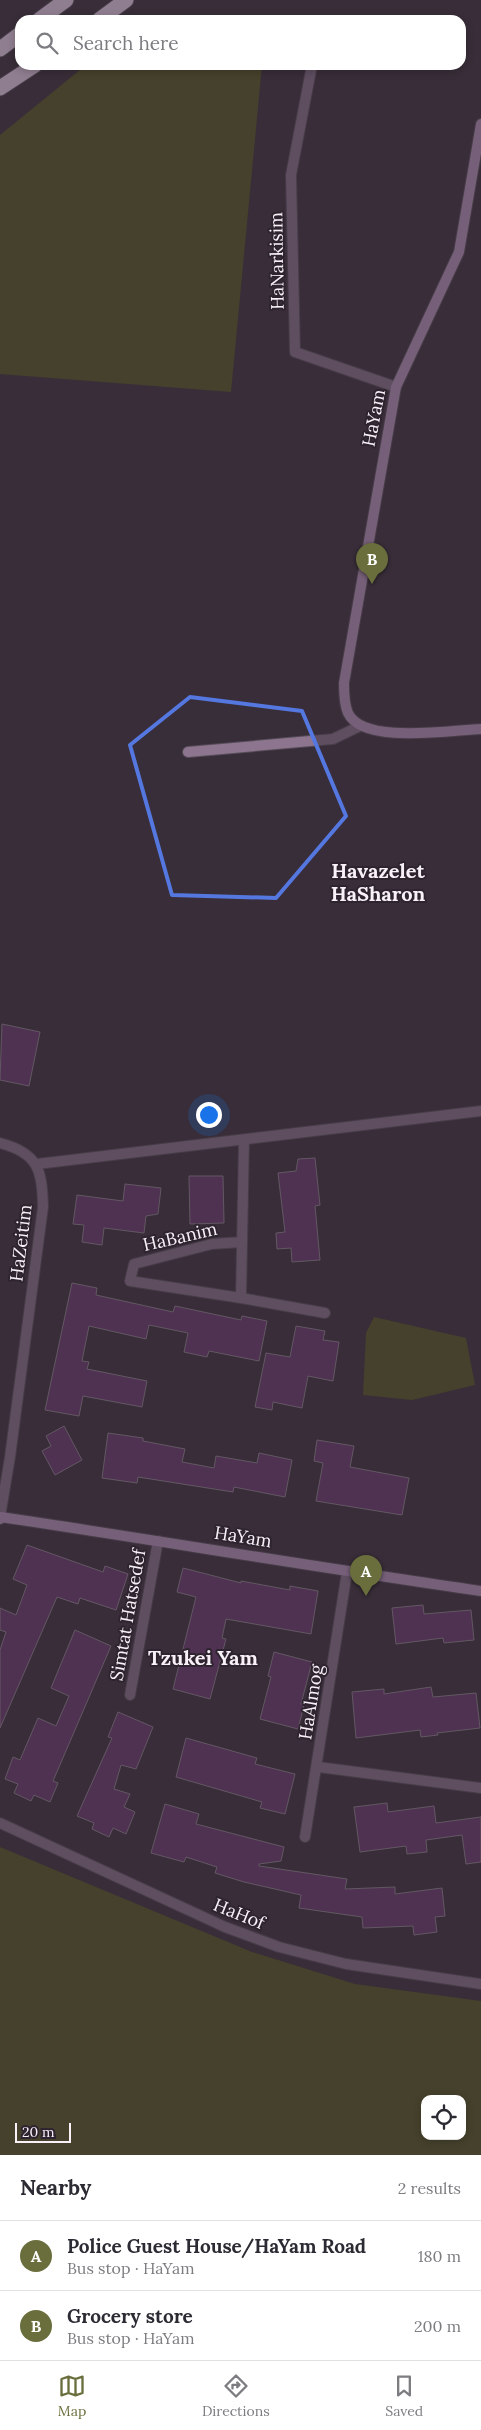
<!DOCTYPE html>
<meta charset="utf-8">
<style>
body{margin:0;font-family:Lora,serif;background:#f7f7f7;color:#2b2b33}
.controls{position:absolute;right:15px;bottom:15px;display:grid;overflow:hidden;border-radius:10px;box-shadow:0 2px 8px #0003}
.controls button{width:45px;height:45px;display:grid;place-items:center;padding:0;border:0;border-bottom:1px solid #e1e1e2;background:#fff;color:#2b2b33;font:25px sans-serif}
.scale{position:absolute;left:15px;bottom:12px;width:56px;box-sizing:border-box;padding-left:5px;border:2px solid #f8f1f8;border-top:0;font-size:14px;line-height:18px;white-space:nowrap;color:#f8f1f8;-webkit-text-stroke:4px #2e242f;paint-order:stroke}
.you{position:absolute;left:208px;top:1114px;width:18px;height:18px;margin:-12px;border:4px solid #fff;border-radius:50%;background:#1a73e8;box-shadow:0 0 0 8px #1a73e833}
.badge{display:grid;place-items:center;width:32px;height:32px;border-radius:50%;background:#6a6e3c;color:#fff;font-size:16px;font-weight:700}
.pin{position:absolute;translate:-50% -41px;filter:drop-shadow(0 1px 2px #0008)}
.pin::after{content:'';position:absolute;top:26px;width:18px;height:15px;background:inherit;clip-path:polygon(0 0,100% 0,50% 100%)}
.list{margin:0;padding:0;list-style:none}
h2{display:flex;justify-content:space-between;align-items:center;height:65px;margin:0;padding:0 20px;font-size:21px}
h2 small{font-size:16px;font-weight:400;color:#7c7c81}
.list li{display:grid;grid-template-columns:32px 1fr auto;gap:15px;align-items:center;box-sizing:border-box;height:70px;padding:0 20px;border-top:1px solid #e1e1e2}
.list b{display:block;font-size:19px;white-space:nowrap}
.list p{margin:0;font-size:16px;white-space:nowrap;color:#7c7c81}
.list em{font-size:16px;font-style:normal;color:#7c7c81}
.icon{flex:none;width:28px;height:28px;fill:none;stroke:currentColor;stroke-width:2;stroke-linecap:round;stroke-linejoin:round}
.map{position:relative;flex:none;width:481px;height:2155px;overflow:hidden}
.search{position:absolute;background:#fff;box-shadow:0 2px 8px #0003;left:15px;right:15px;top:15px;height:55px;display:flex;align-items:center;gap:12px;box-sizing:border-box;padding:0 18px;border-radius:15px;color:#7c7c81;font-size:19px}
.sheet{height:205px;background:#fff}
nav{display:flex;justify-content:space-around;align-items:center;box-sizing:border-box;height:70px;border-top:1px solid #e1e1e2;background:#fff;font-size:14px;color:#7c7c81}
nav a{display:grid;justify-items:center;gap:2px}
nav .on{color:#6a6e3c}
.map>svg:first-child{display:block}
.green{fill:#54591e;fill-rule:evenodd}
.building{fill:#6a3770;stroke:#968a97}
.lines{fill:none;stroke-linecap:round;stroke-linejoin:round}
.street-casing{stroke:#574d58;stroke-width:12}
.secondary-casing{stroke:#574d58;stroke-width:12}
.highway-casing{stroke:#574d58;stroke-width:17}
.street{stroke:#8d7590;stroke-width:10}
.secondary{stroke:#c19bc5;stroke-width:10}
.highway{stroke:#f9e1fb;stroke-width:15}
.marked{fill:none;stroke:#5477e0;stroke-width:4;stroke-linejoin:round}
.labels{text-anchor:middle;stroke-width:4;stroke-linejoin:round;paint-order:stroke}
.street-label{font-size:18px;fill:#f8f1f8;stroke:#2e242f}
.quarter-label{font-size:20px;font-weight:bold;fill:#f8f1f8;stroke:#2e242f}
</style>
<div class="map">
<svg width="481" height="2155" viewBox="0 0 481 2155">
<rect width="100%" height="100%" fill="#382e39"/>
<g class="green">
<path d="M86 65H262L231 392 0 374V135Z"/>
<path d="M374 1317 466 1338 475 1385 412 1400 363 1395 366 1333Z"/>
<path d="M0 1847 252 1952 355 1984 481 2001V2155H0ZM425 2099H462V2136H425Z"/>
</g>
<g class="building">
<path d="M2 1024 40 1032 29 1086 0 1080Z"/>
<path d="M315 1158 320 1205 315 1206 320 1260 292 1262 291 1248 277 1249 276 1233 285 1232 278 1173 296 1171 298 1159Z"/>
<path d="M189 1176H223L224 1223 190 1224Z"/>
<path d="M125 1184 161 1188 158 1214 146 1216 144 1233 104 1228 102 1245 82 1242 84 1225 73 1224 77 1195 123 1201Z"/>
<path d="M72 1283 97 1288 96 1295 173 1312 175 1306 241 1320 242 1316 267 1321 259 1361 209 1351 207 1357 184 1352 188 1333 149 1325 146 1339 89 1326 82 1361 89 1362 87 1369 147 1381 142 1407 83 1396 79 1416 45 1410Z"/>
<path d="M296 1326 325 1331 323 1340 339 1342 333 1381 308 1376 302 1408 273 1402 272 1410 255 1407 266 1353 290 1357Z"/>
<path d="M64 1426 82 1460 55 1475 42 1451 51 1446 46 1436Z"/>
<path d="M108 1433 143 1438V1441L185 1449 182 1462 214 1468 216 1456 257 1463 259 1453 292 1460 285 1497 234 1487 233 1492 138 1477 137 1483 102 1478Z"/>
<path d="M317 1440 354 1446 350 1467 409 1478 402 1515 316 1501 323 1463 314 1461Z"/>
<path d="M27 1545 103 1572 105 1566 128 1574 116 1610 80 1598 78 1604 57 1597 0 1728V1650L6 1632 0 1630V1608L16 1615 27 1585 13 1579Z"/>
<path d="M183 1568 241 1583V1581L290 1590V1586L318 1591 311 1634 226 1619 222 1638 226 1639 210 1699 173 1689 196 1597 177 1592Z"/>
<path d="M423 1605 424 1614 471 1610 474 1640 444 1643 443 1638 396 1644 392 1608Z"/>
<path d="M75 1630 111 1646 53 1781 58 1783 50 1802 34 1795 31 1801 14 1793 18 1784 5 1779 13 1757 20 1760 38 1718 56 1726 69 1696 51 1688Z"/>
<path d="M274 1652 312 1662 301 1704 304 1705 298 1729 260 1719 271 1677 268 1676Z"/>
<path d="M431 1687 433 1697 476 1693 480 1728 437 1733 438 1735 421 1737 420 1730 356 1738 352 1692 384 1689V1694Z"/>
<path d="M118 1712 153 1727 136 1769 121 1765 114 1789 130 1794 124 1807 135 1812 126 1834 113 1828 109 1837 92 1829 94 1823 77 1816 112 1738 108 1737Z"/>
<path d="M186 1738 257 1758 255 1764 295 1774 285 1814 260 1808 262 1802 176 1777Z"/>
<path d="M387 1803 388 1812 434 1806 436 1823 481 1817V1862L466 1864 462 1835 426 1840 427 1852 407 1854 406 1846 360 1852 354 1807Z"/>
<path d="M165 1804 199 1814 196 1824 284 1847 281 1861 259 1864V1866L347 1879 345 1889 395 1887V1894L442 1888 445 1916 435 1917 437 1932 414 1935 413 1926 363 1928 362 1917 299 1908 301 1895 244 1882 215 1873 217 1867 186 1857 184 1862 151 1853Z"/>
</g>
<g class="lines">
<g class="street-casing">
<g id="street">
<path d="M312 65 291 175 295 352 396 387"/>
<path d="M188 752 333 739 360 726"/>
<path d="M0 1143C39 1153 42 1171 43 1207L10 1457 0 1517"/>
<path d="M37 1164 481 1111"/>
<path d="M242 1242 212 1244 134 1264 130 1281 241 1298 244 1140"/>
<path d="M241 1298 325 1313"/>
<path d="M130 1695 158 1541"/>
<path d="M318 1767 481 1788"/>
<path d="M0 1823 225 1927 279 1947 346 1964 481 1984"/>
<path d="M305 1837 347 1572"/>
</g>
</g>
<g class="secondary-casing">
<g id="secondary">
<path d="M481 124 459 252 396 387 344 683C344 693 344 704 348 713 363 745 451 730 481 729"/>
<path d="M0 1519 1 1517C161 1541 321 1568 481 1591"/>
</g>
</g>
<g class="highway-casing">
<g id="highway">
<path d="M39 20 66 0"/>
<path d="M99 20 126 0"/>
<path d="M0 49 20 34"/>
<path d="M0 88 35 65"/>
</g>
</g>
<use href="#street" class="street"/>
<use href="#secondary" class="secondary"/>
<use href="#highway" class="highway"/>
</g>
<path d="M0 0H481V2155H0ZM190 697 302 711 346 816 276 898 172 895 130 745Z" fill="#382e39" fill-opacity=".55" fill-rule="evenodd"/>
<path class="marked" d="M190 697 302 711 346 816 276 898 172 895 130 745Z"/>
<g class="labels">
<g class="street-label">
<text transform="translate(277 261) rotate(-91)" y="6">HaNarkisim</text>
<text transform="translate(374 418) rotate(-79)" y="6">HaYam</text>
<text transform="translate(180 1237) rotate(-13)" y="6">HaBanim</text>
<text transform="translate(21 1243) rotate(-83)" y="6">HaZeitim</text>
<text transform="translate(243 1537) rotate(9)" y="6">HaYam</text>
<text transform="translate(128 1615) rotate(-80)" y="6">Simtat Hatsedef</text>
<text transform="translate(311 1702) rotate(-81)" y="6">HaAlmog</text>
<text transform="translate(239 1914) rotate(22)" y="6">HaHof</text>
</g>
<g class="quarter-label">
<text x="378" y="878">Havazelet<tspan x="378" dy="23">HaSharon</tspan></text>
<text x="203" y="1665">Tzukei Yam</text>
</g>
</g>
</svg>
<div class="controls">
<button><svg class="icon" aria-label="locate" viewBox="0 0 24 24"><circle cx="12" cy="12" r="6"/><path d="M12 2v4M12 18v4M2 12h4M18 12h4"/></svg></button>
</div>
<div class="scale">20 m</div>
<div class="you"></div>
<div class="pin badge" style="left:366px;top:1596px">A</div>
<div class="pin badge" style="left:372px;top:584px">B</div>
<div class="search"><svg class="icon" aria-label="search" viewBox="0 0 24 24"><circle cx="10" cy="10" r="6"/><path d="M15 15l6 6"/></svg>Search here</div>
</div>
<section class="sheet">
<h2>Nearby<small>2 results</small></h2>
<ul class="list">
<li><span class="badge">A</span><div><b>Police Guest House/HaYam Road</b><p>Bus stop · HaYam</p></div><em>180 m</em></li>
<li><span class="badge">B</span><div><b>Grocery store</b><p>Bus stop · HaYam</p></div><em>200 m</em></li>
</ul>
</section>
<nav>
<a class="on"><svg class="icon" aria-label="map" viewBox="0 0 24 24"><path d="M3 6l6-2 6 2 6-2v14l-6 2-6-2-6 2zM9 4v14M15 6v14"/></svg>Map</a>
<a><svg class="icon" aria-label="directions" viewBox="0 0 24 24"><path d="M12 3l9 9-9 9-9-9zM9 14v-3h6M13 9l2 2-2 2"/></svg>Directions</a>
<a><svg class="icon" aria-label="saved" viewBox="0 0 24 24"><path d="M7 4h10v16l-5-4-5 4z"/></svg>Saved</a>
</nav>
